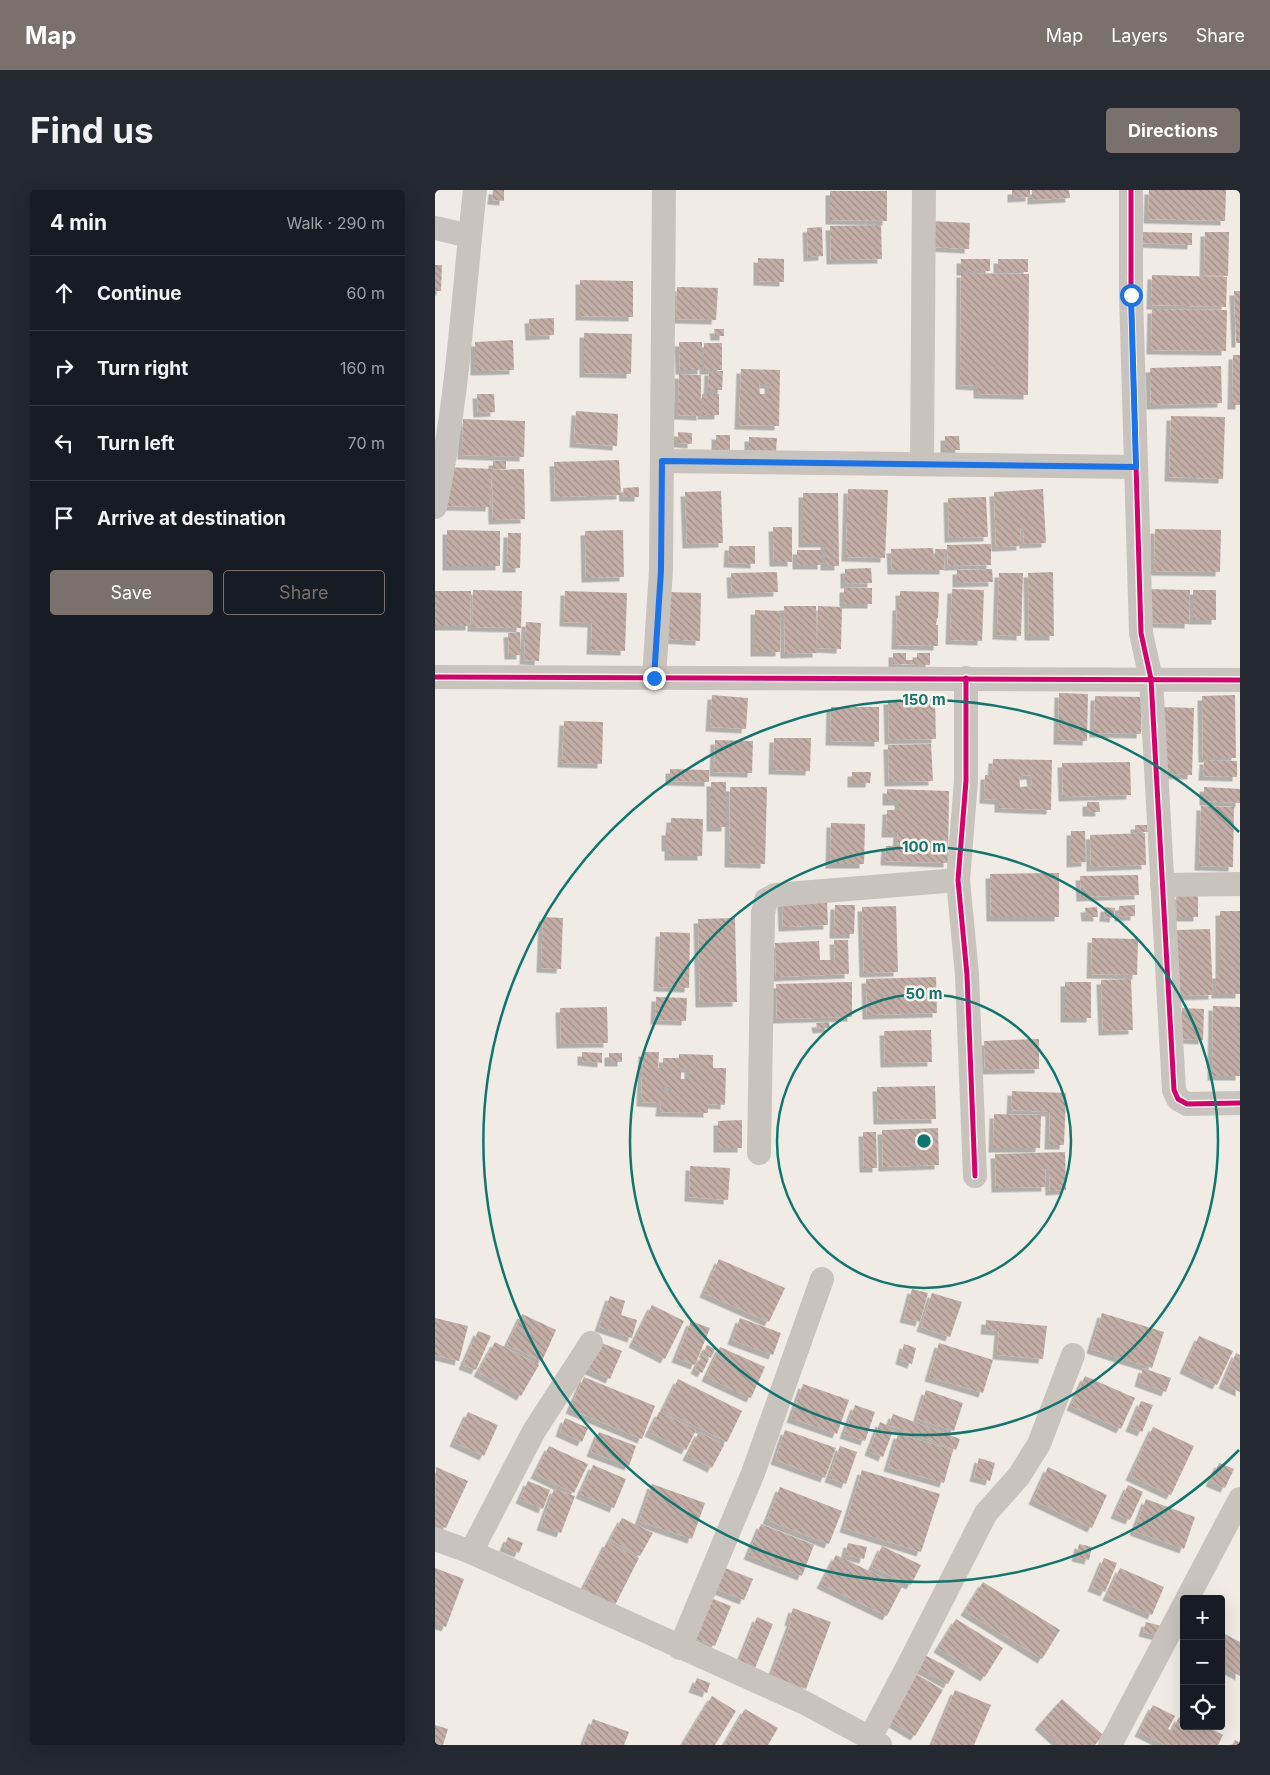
<!DOCTYPE html>
<meta charset="utf-8">
<style>
body{margin:0;font-family:Inter,sans-serif;background:#242831;color:#f1f3f6}
.controls{position:absolute;right:15px;bottom:15px;display:grid;overflow:hidden;border-radius:5px;box-shadow:0 5px 20px #0002}
.controls button{width:45px;height:45px;display:grid;place-items:center;padding:0;border:0;border-bottom:1px solid #363941;background:#171b24;color:#f1f3f6;font:25px sans-serif}
.stop{position:absolute;width:15px;height:15px;margin:-11px;border:4px solid #1a73e8;border-radius:50%;background:#fff}
.stop.end{background:#1a73e8;border-color:#fff;box-shadow:0 1px 5px #0008}
.list{margin:0;padding:0;list-style:none}
h2{display:flex;justify-content:space-between;align-items:center;height:65px;margin:0;padding:0 20px;font-size:21px}
h2 small{font-size:16px;font-weight:400;color:#9ea1a6}
.list li{display:grid;grid-template-columns:32px 1fr auto;gap:15px;align-items:center;box-sizing:border-box;height:75px;padding:0 20px;border-top:1px solid #363941}
.list b{display:block;font-size:19px;white-space:nowrap}
.list em{font-size:16px;font-style:normal;color:#9ea1a6}
.actions{display:flex;gap:10px;padding:15px 20px}
.actions a{flex:1;padding:11px 0;border:1px solid #7a716c;border-radius:5px;text-align:center;font-size:18px;color:#7a716c}
.actions .main{background:#7a716c;color:#fff}
.icon{flex:none;width:28px;height:28px;fill:none;stroke:currentColor;stroke-width:2;stroke-linecap:round;stroke-linejoin:round}
.map{position:relative;flex:none;width:805px;height:1555px;overflow:hidden;border-radius:5px}
header{display:flex;align-items:center;gap:30px;box-sizing:border-box;height:70px;padding:0 25px;background:#7a716c;color:#fff}
header strong{font-size:24px}
nav{display:flex;gap:28px;margin-inline-start:auto;font-size:18px}
.intro{display:flex;align-items:center;justify-content:space-between;box-sizing:border-box;height:120px;padding:0 30px}
h1{margin:0;font-size:35px}
.button{padding:12px 22px;border-radius:5px;background:#7a716c;color:#fff;font-size:18px;font-weight:700}
main{display:flex;gap:30px;padding:0 30px}
aside{flex:1;background:#171b24;border-radius:5px;box-shadow:0 5px 20px #0002}
.map>svg:first-child{display:block}
.building{fill:url(#building-back-hatch);fill-rule:evenodd;filter:url(#shadow)}
.lines{fill:none;stroke-linecap:round;stroke-linejoin:round}
.minor{stroke:#c9c3be;stroke-width:24}
.cycleway-casing{stroke:#fbf5ee;stroke-width:8}
.cycleway{stroke:#d6006c;stroke-width:5}
.route{stroke:#1a73e8;stroke-width:6}
.ring{fill:none;stroke:#0f766e;stroke-width:2.5}
.centre{fill:#0f766e;stroke:#fbf5ee;stroke-width:2.5}
.ring-label{font-size:15px;text-anchor:middle;font-weight:bold;fill:#0f766e;stroke:#fbf5ee;stroke-width:5;stroke-linejoin:round;paint-order:stroke}
</style>
<header>
<strong>Map</strong>
<nav><a>Map</a><a>Layers</a><a>Share</a></nav>
</header>
<div class="intro"><h1>Find us</h1><a class="button">Directions</a></div>
<main>
<aside>
<h2>4 min<small>Walk · 290 m</small></h2>
<ul class="list">
<li><svg class="icon" aria-label="ahead" viewBox="0 0 24 24"><path d="M12 20V5M6 11l6-6 6 6"/></svg><div><b>Continue</b></div><em>60 m</em></li>
<li><svg class="icon" aria-label="right" viewBox="0 0 24 24"><path d="M7 20v-9h11M14 6l5 5-5 5"/></svg><div><b>Turn right</b></div><em>160 m</em></li>
<li><svg class="icon" aria-label="left" viewBox="0 0 24 24"><path d="M17 20v-9H6M10 6l-5 5 5 5"/></svg><div><b>Turn left</b></div><em>70 m</em></li>
<li><svg class="icon" aria-label="arrive" viewBox="0 0 24 24"><path d="M6 21V4h12l-3 4 3 4H6"/></svg><div><b>Arrive at destination</b></div></li>
</ul>
<div class="actions"><a class="main">Save</a><a>Share</a></div>
</aside>
<div class="map">
<svg width="805" height="1555" viewBox="0 0 805 1555">
<defs>
<pattern id="building-back-hatch" width="6" height="6" patternUnits="userSpaceOnUse" patternTransform="scale(1.25)"><rect width="6" height="6" fill="#c3afa7"/><path d="M-1 5l2 2M0 0l6 6M5-1l2 2" fill="none" stroke="#a08f88"/></pattern>
<filter id="shadow"><feDropShadow dx="-4.5" dy="4.5" stdDeviation="0" flood-color="#0004"/></filter>
</defs>
<rect width="100%" height="100%" fill="#f0ebe5"/>
<g class="building">
<path d="M58 0H69V11L57 10Z"/>
<path d="M577 0H595V7L577 8Z"/>
<path d="M597 0H634L635 8 597 10Z"/>
<path d="M714 0H791L790 31 713 29Z"/>
<path d="M395 1H452V31L395 30Z"/>
<path d="M496 31 535 33 534 59 495 57Z"/>
<path d="M446 35 447 69 396 70 395 36Z"/>
<path d="M387 37 388 66 373 67 372 38Z"/>
<path d="M705 42 757 43V55L704 53Z"/>
<path d="M770 42H794L793 86 769 85Z"/>
<path d="M323 68 349 69V92L323 91Z"/>
<rect x="526" y="69" width="29" height="12"/>
<rect x="563" y="69" width="30" height="13"/>
<path d="M0 75H7L6 101H0Z"/>
<path d="M526 83 594 84 593 205 543 204V196L525 195Z"/>
<path d="M717 85 792 87 791 117 716 115Z"/>
<path d="M145 90 198 91V127L145 126Z"/>
<path d="M242 97 283 98 281 130 241 129Z"/>
<path d="M799 101H805V153H801Z"/>
<path d="M717 119 792 120 791 161 716 160Z"/>
<path d="M119 128V145L95 146 94 129Z"/>
<path d="M279 139H289V146H280Z"/>
<path d="M149 143 197 144 196 184 149 183Z"/>
<path d="M78 150 79 180 40 181V152Z"/>
<path d="M244 152H267V180H245Z"/>
<rect x="269" y="153" width="18" height="27"/>
<path d="M798 165H805V215H797Z"/>
<path d="M786 176 787 213 716 215 715 178Z"/>
<path d="M306 179 345 180 344 236 304 235ZM324 194H334V204H325Z"/>
<path d="M274 181H288L287 200H273Z"/>
<path d="M244 184 266 185V226L243 225Z"/>
<path d="M42 204H59L60 222 43 223Z"/>
<rect x="267" y="204" width="17" height="21"/>
<path d="M141 221 183 224 182 256 139 253Z"/>
<path d="M736 226 790 227 788 289 734 287Z"/>
<path d="M28 229 90 231 89 267 27 265Z"/>
<path d="M243 242 257 243V254L243 253Z"/>
<rect x="281" y="245" width="14" height="15"/>
<path d="M510 246H524L525 260H510Z"/>
<path d="M314 247 342 248 341 261 314 260Z"/>
<path d="M184 270 186 305 120 307 119 272Z"/>
<rect x="58" y="271" width="13" height="8"/>
<path d="M11 277 57 279V280L89 279 90 329 58 330 57 282 55 317 10 316Z"/>
<path d="M204 297V307H189L188 298Z"/>
<path d="M413 299 453 300 450 368 411 367Z"/>
<path d="M608 299 611 353 589 354 588 338H585L586 356 561 357 559 302Z"/>
<path d="M286 301 288 353 252 354 250 302Z"/>
<path d="M368 303H403L404 376H390V353H368Z"/>
<path d="M551 307 553 347 514 348 513 308Z"/>
<path d="M338 337H357V372H339Z"/>
<path d="M720 339 786 340 785 382 719 381Z"/>
<path d="M12 340 65 341V376H12Z"/>
<path d="M188 340 189 387 151 388 150 341Z"/>
<path d="M73 343H86L85 378H72Z"/>
<path d="M556 354V375L513 376 512 355Z"/>
<path d="M294 356H320V374L293 373Z"/>
<path d="M498 358 499 372 500 359H510L509 380H457L456 359Z"/>
<rect x="362" y="360" width="25" height="15"/>
<path d="M436 378 437 393 410 394V379Z"/>
<path d="M557 379 558 392 522 393V380Z"/>
<path d="M342 382 343 402 297 404 296 383Z"/>
<path d="M618 382 619 446H594L593 383Z"/>
<path d="M564 383H588L586 446 562 445Z"/>
<rect x="409" y="398" width="28" height="16"/>
<path d="M517 399 549 400 547 451 515 450Z"/>
<path d="M711 399 755 400 754 434 711 433Z"/>
<path d="M38 400 87 401 86 438 37 437Z"/>
<rect x="758" y="400" width="23" height="30"/>
<path d="M0 401H36L35 436H0Z"/>
<path d="M130 401 192 403 190 461 156 460 157 433 129 432Z"/>
<path d="M465 401 504 402 503 428H502L501 435H503V456L461 455 462 416H465Z"/>
<path d="M232 402 266 403 265 451 230 449Z"/>
<path d="M349 416H381L382 463 350 464Z"/>
<path d="M383 416 407 417 406 459 382 458Z"/>
<path d="M320 420 345 421V462H320Z"/>
<path d="M91 432 106 433 104 471 89 470Z"/>
<path d="M85 442 86 465H74L73 443Z"/>
<path d="M458 463H471V470H482V463H495V475L458 474Z"/>
<path d="M624 503 653 504 652 551 623 550Z"/>
<path d="M277 505 313 508 311 539 275 537Z"/>
<path d="M800 505 801 568H768L767 506Z"/>
<path d="M660 506 707 507 706 544 659 543Z"/>
<path d="M500 509 501 549 454 550 453 510Z"/>
<path d="M396 517H444V552L395 551Z"/>
<path d="M726 517 759 518 757 585 724 584Z"/>
<path d="M129 531 168 532 167 574 127 573Z"/>
<path d="M339 548H376L375 581 338 580Z"/>
<path d="M280 550 318 551 317 583 279 582Z"/>
<path d="M496 554 498 591 454 592 453 555Z"/>
<path d="M558 569 617 570 616 620 564 618V610L549 609 550 585H557ZM596 585 597 596 585 597 584 586Z"/>
<path d="M769 570 802 571V587L768 586Z"/>
<path d="M695 572 696 605 628 607 627 573Z"/>
<path d="M235 579 274 580V592L235 591Z"/>
<path d="M417 582H436L435 593H417Z"/>
<rect x="276" y="592" width="15" height="45"/>
<path d="M295 597H332L330 674 294 673Z"/>
<path d="M769 597 805 599V613L769 611Z"/>
<path d="M452 599 514 601 513 673 450 671 451 656H462L463 643H451L452 620H464V611H452Z"/>
<path d="M652 612H664L665 622H652Z"/>
<path d="M766 616 799 617 798 677 764 676Z"/>
<path d="M236 628 268 629 267 666H234V657H231V641H235Z"/>
<path d="M396 633 430 634 429 674H395Z"/>
<path d="M700 635H712L713 642H700Z"/>
<path d="M636 641H650L651 672 636 673Z"/>
<path d="M710 643 711 675 656 677 655 645Z"/>
<path d="M624 683V727H556L555 684Z"/>
<path d="M703 685 704 705 646 707 645 686Z"/>
<path d="M741 705H763V727H742Z"/>
<path d="M392 710 393 735 348 737 347 712Z"/>
<path d="M400 715H420L419 744H399Z"/>
<path d="M700 715V726L684 727V716Z"/>
<path d="M461 716 463 782 429 783 427 717Z"/>
<path d="M662 717 663 727H651L650 718Z"/>
<path d="M670 717 680 718 679 728 669 727Z"/>
<path d="M785 721H805V804H781V784H785Z"/>
<path d="M108 727 128 728 126 779 106 778Z"/>
<path d="M300 728 302 812 265 813 263 729Z"/>
<path d="M775 739 778 805 744 806 742 740Z"/>
<path d="M225 742 255 743 254 798 223 797Z"/>
<path d="M657 748 703 749 702 785 656 784Z"/>
<path d="M399 750H413L414 784 341 787 340 753 384 751 385 770H400Z"/>
<path d="M501 787 502 823 432 825 431 789Z"/>
<path d="M696 789 698 840 668 841 666 790Z"/>
<path d="M417 792V827L342 829 341 794Z"/>
<rect x="630" y="792" width="26" height="36"/>
<path d="M221 807 252 808 251 831 220 830Z"/>
<path d="M778 816 805 817V886H777Z"/>
<path d="M172 817 173 853 126 854 125 818Z"/>
<path d="M747 818 769 819 768 850 747 849Z"/>
<path d="M394 832 395 838 382 839 381 833Z"/>
<path d="M496 840 497 872 450 873 449 841Z"/>
<path d="M604 849V879L550 880 549 851Z"/>
<path d="M147 862 167 863V873L147 871Z"/>
<path d="M208 862H224L223 878H228V868H244V864L278 865V878H291L290 915 273 914V923L225 922 226 913 206 912ZM246 878H254V889H246ZM226 897H236V901H226Z"/>
<rect x="174" y="863" width="13" height="9"/>
<path d="M500 896 501 929 443 930 442 897Z"/>
<path d="M577 901 631 903 629 955H614L615 922 576 920Z"/>
<path d="M559 924 606 925 605 958H558Z"/>
<path d="M307 930V958H283V931Z"/>
<path d="M503 938 504 975 448 977 447 940Z"/>
<path d="M428 942H441L442 978H429Z"/>
<path d="M630 962 631 1000 615 1001 614 979H610L611 997 561 998 560 964Z"/>
<path d="M255 976 295 978 293 1010 254 1007Z"/>
<path d="M284 1069 350 1098 334 1132 269 1103Z"/>
<path d="M477 1099 493 1103 485 1132 469 1128Z"/>
<path d="M497 1103 527 1112 515 1147 486 1137Z"/>
<path d="M175 1106 190 1111 186 1125 202 1130 197 1148 164 1137Z"/>
<path d="M217 1115 249 1131 230 1169 198 1153Z"/>
<path d="M667 1123 729 1142 717 1178 656 1159Z"/>
<path d="M87 1124 121 1140 107 1171 72 1155Z"/>
<path d="M0 1128 33 1136 24 1171 0 1165Z"/>
<path d="M305 1128 346 1143 338 1165 297 1150Z"/>
<path d="M551 1130 612 1136 608 1169 562 1165 564 1141 550 1140Z"/>
<path d="M256 1131 275 1138 260 1175 241 1168Z"/>
<path d="M43 1141 56 1146 41 1180 28 1175Z"/>
<path d="M764 1146 798 1161 782 1195 749 1179Z"/>
<path d="M159 1150 187 1161 175 1189 148 1177Z"/>
<path d="M60 1152 104 1175 86 1206 43 1182Z"/>
<path d="M504 1153 558 1170 548 1203 494 1187Z"/>
<path d="M469 1154 481 1158 477 1174 465 1170Z"/>
<path d="M272 1155 280 1159 276 1168 268 1163Z"/>
<path d="M285 1157 330 1177 316 1208 271 1187Z"/>
<path d="M801 1163 805 1165V1202L788 1194Z"/>
<path d="M267 1165 274 1169 267 1183 260 1179Z"/>
<path d="M708 1178 736 1188 731 1202 704 1192Z"/>
<path d="M650 1186 700 1208 686 1239 636 1216Z"/>
<path d="M149 1187 220 1216 207 1249 135 1219Z"/>
<path d="M243 1189 307 1221 292 1252 228 1220Z"/>
<path d="M368 1194 414 1210 402 1244 356 1228Z"/>
<path d="M491 1200 528 1213 519 1241 482 1229Z"/>
<path d="M706 1211 718 1215 707 1242 695 1237Z"/>
<path d="M420 1215 440 1222 430 1251 409 1244Z"/>
<path d="M33 1222 63 1235 49 1266 19 1252Z"/>
<path d="M224 1222 261 1240 251 1260 214 1242Z"/>
<path d="M458 1224 525 1249 521 1260 454 1235Z"/>
<path d="M130 1228 153 1238 147 1252 125 1242Z"/>
<path d="M445 1232 459 1238 448 1267 434 1261Z"/>
<path d="M718 1237 759 1256 736 1305 695 1286Z"/>
<path d="M350 1240 401 1258 390 1288 340 1270Z"/>
<path d="M164 1242 201 1256 194 1276 156 1262Z"/>
<path d="M264 1242 289 1255 277 1278 252 1266Z"/>
<path d="M463 1244 518 1260 509 1293 453 1277Z"/>
<path d="M114 1256 153 1274 139 1303 100 1284Z"/>
<path d="M405 1256 422 1262 411 1294 394 1288Z"/>
<path d="M544 1268 560 1273 555 1291 539 1287Z"/>
<path d="M784 1273 799 1279 790 1298 775 1292Z"/>
<path d="M158 1275 191 1289 179 1318 145 1304Z"/>
<path d="M1 1277 33 1291 11 1338 0 1333Z"/>
<path d="M613 1277 672 1305 657 1338 598 1310Z"/>
<path d="M427 1280 505 1304 486 1362 409 1338Z"/>
<path d="M93 1291 115 1300 108 1319 85 1309Z"/>
<path d="M217 1294 270 1313 257 1349 204 1331Z"/>
<path d="M693 1295 708 1302 695 1330 680 1324Z"/>
<path d="M345 1297 407 1321 394 1354 332 1330Z"/>
<path d="M119 1299 140 1306 126 1343 106 1336Z"/>
<path d="M711 1309 760 1327 749 1359 699 1341Z"/>
<path d="M187 1328 218 1343 205 1366 175 1350Z"/>
<path d="M326 1334 379 1355 367 1386 313 1365Z"/>
<path d="M73 1347 88 1353 84 1363 69 1357Z"/>
<path d="M172 1352 204 1368 180 1415 148 1399Z"/>
<path d="M413 1353 432 1357 429 1369 410 1365Z"/>
<path d="M644 1354 657 1357 654 1370 641 1367Z"/>
<path d="M447 1356 486 1375 476 1395 437 1377Z"/>
<path d="M401 1365 467 1397 452 1426 386 1394Z"/>
<path d="M669 1368 682 1373 670 1402 657 1397Z"/>
<path d="M285 1376 318 1389 309 1410 276 1397Z"/>
<path d="M0 1378 29 1389 11 1437 0 1433Z"/>
<path d="M685 1378 729 1397 717 1425 672 1406Z"/>
<path d="M548 1392 625 1440 607 1469 530 1421Z"/>
<path d="M268 1405 296 1416 280 1456 252 1446Z"/>
<path d="M358 1418 396 1432 371 1499 336 1486 356 1432 354 1431Z"/>
<path d="M322 1427 338 1434 320 1478 304 1472Z"/>
<path d="M521 1429 568 1458 550 1487 503 1458Z"/>
<path d="M711 1432 726 1436 723 1446 708 1442Z"/>
<path d="M786 1442 805 1452V1486L786 1476Z"/>
<path d="M488 1464 520 1481 513 1494 481 1476Z"/>
<path d="M478 1482 508 1500 480 1546 450 1528Z"/>
<path d="M262 1488 275 1493 272 1503 258 1498Z"/>
<path d="M520 1500 556 1515 539 1555H497Z"/>
<path d="M277 1506 301 1521 280 1555H247Z"/>
<path d="M627 1509 668 1545 660 1555H626L604 1535Z"/>
<path d="M718 1515 740 1526 733 1539 737 1541 744 1527 749 1530V1536H762L769 1540 771 1536 788 1545 783 1555H730L704 1542Z"/>
<path d="M310 1519 343 1538 333 1555H289Z"/>
<path d="M158 1529 194 1542 189 1555H148Z"/>
<path d="M0 1535 13 1539 8 1555H0Z"/>
<path d="M800 1550 805 1553V1555H797Z"/>
</g>
<g class="lines">
<g class="minor">
<path d="M696 0V105L706 443 716 489 739 900 743 909 752 914 805 913"/>
<path d="M0 38 35 46"/>
<path d="M227 271 701 277"/>
<path d="M487 274 489 0"/>
<path d="M0 317C23 213 28 105 40 0"/>
<path d="M0 487 805 490"/>
<path d="M219 488 226 380 229 0"/>
<path d="M531 488V591L523 690 532 785 540 986"/>
<path d="M727 695 805 694"/>
<path d="M324 963 328 723 331 710 340 705 523 690"/>
<path d="M0 1349 36 1362 370 1513 435 1548 445 1555"/>
<path d="M36 1362 99 1241 156 1153"/>
<path d="M752 1409 805 1309"/>
<path d="M245 1458 318 1283 387 1089"/>
<path d="M435 1548 474 1474 551 1323 584 1286 604 1254 638 1165"/>
<path d="M675 1555 749 1415"/>
</g>
<g class="cycleway-casing">
<g id="cycleway">
<path d="M696 0V105L706 443 716 489 739 900 743 909 752 914 805 913"/>
<path d="M0 487 805 490"/>
<path d="M531 488V591L523 690 532 785 540 986"/>
</g>
</g>
<use href="#cycleway" class="cycleway"/>
</g>
<g class="lines">
<path class="route" d="M219 488 226 380 227 271 701 277 696 105"/>
</g>
<g class="ring">
<circle cx="489" cy="951" r="147"/>
<circle cx="489" cy="951" r="294"/>
<path d="M804 1260A441 441 0 1 1 804 642"/>
</g>
<circle cx="489" cy="951" r="8" class="centre"/>
<g class="ring-label">
<text x="489" y="515">150 m</text>
<text x="489" y="662">100 m</text>
<text x="489" y="809">50 m</text>
</g>
</svg>
<div class="controls">
<button>+</button>
<button>−</button>
<button><svg class="icon" aria-label="locate" viewBox="0 0 24 24"><circle cx="12" cy="12" r="6"/><path d="M12 2v4M12 18v4M2 12h4M18 12h4"/></svg></button>
</div>
<div class="stop" style="left:696px;top:105px"></div>
<div class="stop end" style="left:219px;top:488px"></div>
</div>
</main>
